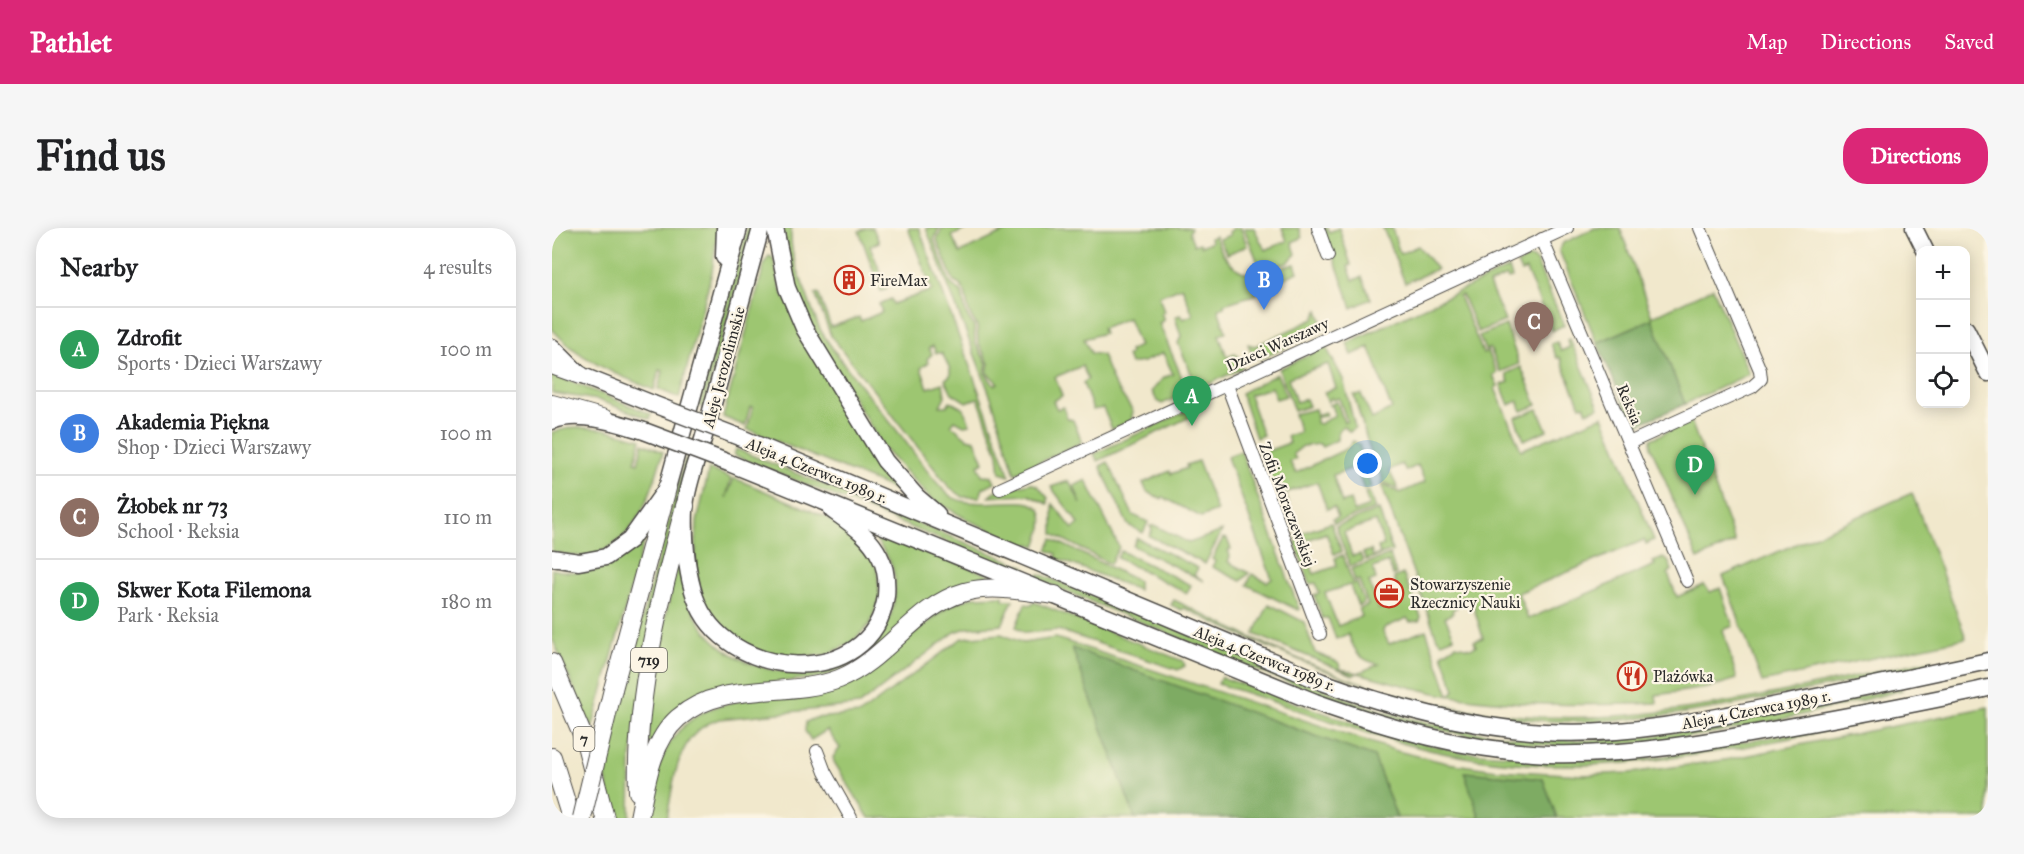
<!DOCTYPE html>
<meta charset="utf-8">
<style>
body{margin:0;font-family:"IM FELL Great Primer",serif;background:#f6f6f6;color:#202124}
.controls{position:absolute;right:18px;top:18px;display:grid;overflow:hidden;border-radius:12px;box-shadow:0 3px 15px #0003}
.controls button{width:54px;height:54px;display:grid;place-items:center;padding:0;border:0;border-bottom:2px solid #e0e0e0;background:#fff;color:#202124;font:30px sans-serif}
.you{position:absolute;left:816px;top:236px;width:21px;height:21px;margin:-15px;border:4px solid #fff;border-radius:50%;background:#1a73e8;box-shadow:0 0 0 9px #1a73e833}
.badge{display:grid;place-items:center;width:39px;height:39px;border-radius:50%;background:#db2777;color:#fff;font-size:20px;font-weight:700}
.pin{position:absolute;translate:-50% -50px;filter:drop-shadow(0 2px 3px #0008)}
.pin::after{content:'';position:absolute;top:32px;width:21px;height:18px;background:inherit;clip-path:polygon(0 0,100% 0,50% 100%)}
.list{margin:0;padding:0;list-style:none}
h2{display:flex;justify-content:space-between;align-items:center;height:78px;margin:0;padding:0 24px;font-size:26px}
h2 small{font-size:20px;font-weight:400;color:#757577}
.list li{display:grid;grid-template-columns:39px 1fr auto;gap:18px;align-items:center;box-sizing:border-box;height:84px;padding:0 24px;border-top:2px solid #e0e0e0}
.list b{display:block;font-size:22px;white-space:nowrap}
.list p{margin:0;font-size:20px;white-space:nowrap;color:#757577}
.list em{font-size:20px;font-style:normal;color:#757577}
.icon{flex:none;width:33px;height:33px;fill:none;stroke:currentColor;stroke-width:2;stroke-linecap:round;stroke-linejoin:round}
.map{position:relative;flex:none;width:1436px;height:590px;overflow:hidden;border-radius:24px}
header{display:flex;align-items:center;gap:36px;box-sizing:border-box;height:84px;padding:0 30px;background:#db2777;color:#fff}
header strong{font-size:28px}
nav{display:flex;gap:33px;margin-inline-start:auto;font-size:21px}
.intro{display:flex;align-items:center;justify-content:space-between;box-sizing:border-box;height:144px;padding:0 36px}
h1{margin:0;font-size:42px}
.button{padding:15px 27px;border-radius:24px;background:#db2777;color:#fff;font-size:21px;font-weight:700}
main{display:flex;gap:36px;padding:0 36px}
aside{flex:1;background:#fff;border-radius:24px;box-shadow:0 3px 15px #0003}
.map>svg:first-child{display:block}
.green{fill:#9dc671;stroke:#64784e;stroke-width:1.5}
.forest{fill:#7eab63;stroke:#546b47;stroke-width:1.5}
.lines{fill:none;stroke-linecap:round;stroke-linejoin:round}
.street-casing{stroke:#494743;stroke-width:14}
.secondary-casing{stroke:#494743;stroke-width:19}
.primary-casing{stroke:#494743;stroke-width:20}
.street{stroke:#fff;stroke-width:12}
.secondary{stroke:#fff;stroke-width:16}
.primary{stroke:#fff;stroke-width:18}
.secondary-bridge-casing{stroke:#494743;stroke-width:19;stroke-linecap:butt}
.primary-bridge-casing{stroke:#494743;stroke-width:20;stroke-linecap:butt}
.secondary-bridge{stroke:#fff;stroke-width:16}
.primary-bridge{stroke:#fff;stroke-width:18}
.labels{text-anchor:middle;stroke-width:4.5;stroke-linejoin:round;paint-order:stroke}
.shield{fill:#fcf5e5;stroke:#6a6863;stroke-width:1.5}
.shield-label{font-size:15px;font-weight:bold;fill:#2b2b2b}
.poi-label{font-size:16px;fill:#2b2b2b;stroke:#fcf5e5;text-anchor:start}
.street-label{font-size:16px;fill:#2b2b2b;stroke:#fcf5e5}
</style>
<header>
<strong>Pathlet</strong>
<nav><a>Map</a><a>Directions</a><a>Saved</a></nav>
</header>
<div class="intro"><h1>Find us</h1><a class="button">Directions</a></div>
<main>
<aside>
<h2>Nearby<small>4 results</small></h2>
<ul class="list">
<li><span class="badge" style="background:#2e9e5b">A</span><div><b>Zdrofit</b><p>Sports · Dzieci Warszawy</p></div><em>100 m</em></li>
<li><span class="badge" style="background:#3f7fe0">B</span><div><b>Akademia Piękna</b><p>Shop · Dzieci Warszawy</p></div><em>100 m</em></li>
<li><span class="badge" style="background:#8d6e63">C</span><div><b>Żłobek nr 73</b><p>School · Reksia</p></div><em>110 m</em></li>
<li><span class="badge" style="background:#2e9e5b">D</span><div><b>Skwer Kota Filemona</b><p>Park · Reksia</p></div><em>180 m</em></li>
</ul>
</aside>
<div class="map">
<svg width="1436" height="590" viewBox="0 0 1436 590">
<rect width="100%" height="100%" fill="#fcf5e5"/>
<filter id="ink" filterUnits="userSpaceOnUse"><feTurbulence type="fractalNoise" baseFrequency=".0167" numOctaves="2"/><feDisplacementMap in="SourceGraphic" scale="12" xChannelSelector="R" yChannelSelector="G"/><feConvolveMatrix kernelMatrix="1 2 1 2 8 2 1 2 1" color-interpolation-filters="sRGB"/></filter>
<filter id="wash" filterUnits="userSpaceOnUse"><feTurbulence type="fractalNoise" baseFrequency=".008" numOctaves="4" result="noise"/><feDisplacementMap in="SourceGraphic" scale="24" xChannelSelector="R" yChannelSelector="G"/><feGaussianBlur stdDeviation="1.35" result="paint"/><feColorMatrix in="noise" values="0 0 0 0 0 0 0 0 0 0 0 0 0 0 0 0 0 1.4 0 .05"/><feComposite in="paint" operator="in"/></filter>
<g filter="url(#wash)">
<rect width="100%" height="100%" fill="#f1e8cc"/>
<g class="green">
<path d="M3 0H166L160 44 127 170 106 161 111 143 107 142 102 162C65 147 27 132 0 101V4Z"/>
<path d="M195 0H201L151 180 147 178Z"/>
<path d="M231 0H239C238 24 243 35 251 57 258 73 262 93 272 108 295 143 324 176 350 209 364 227 378 250 396 266 426 293 516 242 484 318L478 316 475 318 418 293 378 270 333 222 268 115 241 58Z"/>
<path d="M315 0H321L327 14 318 18 335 61 329 63 307 3Z"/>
<path d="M356 0H367L458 248 448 245 446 226 426 170 414 174 400 165 393 151 398 148V141L390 125H384L381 118 377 120 380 126 375 131 376 135 369 140 376 160 391 155 393 168 388 178H395L398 173 411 180 418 196 412 197 403 192 399 197 415 210 423 212 432 234 426 237 430 247 440 248 443 254 431 260 428 269H411L396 258 279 108 263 66 266 65 279 99 307 89 309 93 330 84 327 76 339 71 341 76 380 62Z"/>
<path d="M374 0H387L382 12 399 56 410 65 414 86 422 98 423 115 435 135 433 145 442 157 446 155 435 145 437 135 426 114 425 98 417 85 413 64 408 57 402 54 385 12 390 0H416L400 8 408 25 461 0H639L637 4 642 17 648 15 649 18 659 14 658 10 663 8C670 28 683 48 707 46L712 59 704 62 705 66 672 76V79L666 81 674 104 667 107 675 129 683 126 686 128 690 140 646 161 626 115 629 108 623 89 628 87 631 91 641 87 630 59 607 68 612 84 609 85 612 92 607 95 636 164 610 176 605 173 600 163 611 150 621 146 611 125 591 134 578 136 575 128 578 126 577 123 587 118 576 90 550 100 552 105 532 111 539 125 550 127 562 156 581 183 579 193 560 201 551 180 541 182 531 155 536 151 530 138 503 149 510 168 501 173 505 181 511 179 515 190 521 192 530 214 463 246 440 172Z"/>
<path d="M682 0H689L695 18 675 26 667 11 678 7 677 4Z"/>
<path d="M692 0H702L713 22 735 13 730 0H747L750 10 740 14 744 26 735 35 709 42Z"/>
<path d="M771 0H775L777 4 787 0 799 37 796 38 801 52 810 49 819 71 800 80Z"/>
<path d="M831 0H840L848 26 866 18 885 41 853 55Z"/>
<path d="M1043 0H1068L1100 89 1161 60 1197 146 1133 176 1100 91 1045 115 1007 22 1011 15Z"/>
<path d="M217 28 221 30 229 63 346 259 344 262 195 201 201 179H198L193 198 171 189 213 34Z"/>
<path d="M978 30 984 33 1012 97 1000 103 974 42 969 44 965 36Z"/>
<path d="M743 36 746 44 715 58 710 45Z"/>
<path d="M957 40 960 50 956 51 954 48 937 56 953 93 926 104 910 67 907 68 931 125 936 123 945 145 941 147 946 158 943 160 969 222 1051 188 1102 312 1094 316 1092 312 966 365 976 391 1103 337 1101 334 1111 330 1116 333 1120 342 1116 346 1125 369 1152 357 1158 364 1168 360 1181 398 1171 402 1185 451 1155 460 1104 467 1105 475C1036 478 967 478 899 468 868 463 837 453 806 445L801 447 702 406 717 376 752 394 763 425 786 434 789 441 806 445 827 436C807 432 803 424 796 406L784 411 776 390H770L762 367 767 365 764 355 758 356 743 315 746 313 744 307 779 295 790 324 782 326 774 305 750 314 762 346 785 338 783 330 791 327 801 356 805 355 812 375 806 378 798 357 773 365 786 398 810 388 807 381 816 377 807 352 803 353 799 341 838 327 844 346 841 347 836 334 821 340 824 351 817 354 827 381 849 372 842 350 851 346 869 389 867 393 858 394 855 390 832 400 831 404 837 416 874 402 897 467 903 462 890 426 904 417 918 420 924 418 922 413 931 410 919 370H914L904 375 905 379 900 382 901 385 893 389 902 409 890 414 885 410 829 256 848 265 873 254 866 237 854 243 850 236 837 242 846 261 831 254 829 245 824 243 802 167 809 166 820 191 840 181C830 160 827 140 817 119L800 127 795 115Z"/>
<path d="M766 82 773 101 710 130H705L700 127 696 116 703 118 762 91Z"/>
<path d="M954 97 967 136 948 144 938 120 933 122 927 108Z"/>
<path d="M1018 111 1047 179 1035 184 1032 177 1028 178 1008 129 1005 130 999 116 1005 114 1009 123 1018 119 1015 112Z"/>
<path d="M774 119 791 151 803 199 798 204 791 198 786 203 785 212 770 219 768 216 751 218 741 226 744 231 738 234 744 245 796 220 801 213 807 216 819 260 812 262 804 239 781 247 790 275 798 272 802 284 817 278 813 265 817 264 823 281 782 295 781 291 786 289 782 279 775 281 765 254 733 265 741 289 734 291 710 225 737 215 735 208 748 204 742 186 763 181 765 187 773 184 774 188 764 189V195L768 196 783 187 781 179 777 177 785 174 792 194 795 193 787 170 781 172 780 169 776 174 772 164 784 160 776 136 736 150 744 174 754 171 757 178 742 183 727 141Z"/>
<path d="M969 139 985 177 970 183 966 173 957 177 949 157 957 154 954 146Z"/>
<path d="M0 146 99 186 98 191 46 172 0 165Z"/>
<path d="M725 146 734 168 724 171 720 159 697 167 711 207 704 210 689 165Z"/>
<path d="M986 181 995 202 972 212 963 190Z"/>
<path d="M635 183 638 189 546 233 542 226Z"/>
<path d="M1139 193 1183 314 1146 331 1099 219V211Z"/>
<path d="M22 199 52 201 89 211 83 234 86 235 91 215 111 224C100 265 84 316 37 328 27 330 11 325 0 324V204Z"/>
<path d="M184 221 473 339 471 345 182 227Z"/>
<path d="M689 223 747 381 746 382 695 357 700 346 715 354 720 351 675 229Z"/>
<path d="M133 231 136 233 119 297 79 529 78 590H62L51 535Z"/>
<path d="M646 233 665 283 649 289 611 269 610 271 595 264 591 255 618 243 619 246 635 240 634 237Z"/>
<path d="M556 234 581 287 596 294 591 305 576 297 548 238Z"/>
<path d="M157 241 179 250 174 270 182 250 274 289 310 315 320 328 325 341 328 369 318 396 299 415 274 427 219 430 171 402 150 371 143 337 145 294Z"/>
<path d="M534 252 567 319 558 336 501 306V276L521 301 527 296 499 259 517 253 529 276 522 258Z"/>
<path d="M479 255 486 258 496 270V276L477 267 437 269 446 262Z"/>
<path d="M1360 265 1414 410 1210 454 1171 348Z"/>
<path d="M827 282 840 323 814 332 811 325 819 322 821 329 828 326 826 319 832 317 824 293 792 304 800 328 808 326 811 333 798 338 784 298Z"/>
<path d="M598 298H604L637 315 670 303 653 336 597 308 600 302Z"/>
<path d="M319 301 440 348 441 352 316 427 273 449 180 459 99 515 96 514 106 422 125 337 130 339C134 360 137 380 150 398 205 474 348 455 343 354 342 329 326 321 319 301Z"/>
<path d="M585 310 646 340 642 347 652 353 581 318Z"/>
<path d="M671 310 675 311 679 321 676 322 678 328 676 334 697 345 689 353 660 339 663 333 660 331Z"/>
<path d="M89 311 92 312 40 501 0 410V341C36 350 66 340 89 311Z"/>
<path d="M500 311 586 353V362L504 330 505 326 495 322Z"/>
<path d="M569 323 639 357 635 365 565 330Z"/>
<path d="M487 346 811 477C892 503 976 516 1062 511 1106 509 1149 500 1192 491 1244 481 1296 470 1348 460L1350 462C1246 489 1137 516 1030 518 903 519 788 476 673 429 610 403 547 377 485 351Z"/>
<path d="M451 368V372H461L450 397 415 400 403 404 307 477 168 491C124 503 122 553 115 590H98C97 571 102 553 108 536 135 458 215 474 282 462L296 456 398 378 421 369Z"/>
<path d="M622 372C695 408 768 445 848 467 1036 519 1196 470 1380 432L1381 434C1370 442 1281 457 1262 461 1197 474 1132 488 1065 492 910 504 769 447 632 380L630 382 619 377Z"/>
<path d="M482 374 631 433 633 438 626 442 506 402 473 405 464 399 473 376 480 377Z"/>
<path d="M449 406 471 415 504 410 845 523 895 535 945 542 1030 547 1077 545 1173 532 1436 479V590H1005L991 551 913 544 928 590H845L822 529 521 421 583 590H317L282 534 281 529 288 520 275 502 259 512 253 503 254 494 263 490 308 486 410 410Z"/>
<path d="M669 449 832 506 908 524 1057 533 1101 530 1308 493V496C1169 524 1038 554 896 526 817 510 742 479 666 456Z"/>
</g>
<g class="forest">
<path d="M1100 91 1133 176 1082 198 1045 115Z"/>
<path d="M520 420 822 529 845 590H583Z"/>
<path d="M912 544 991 551 1005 590H928Z"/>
</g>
</g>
<g filter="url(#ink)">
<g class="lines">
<g class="street-casing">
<g id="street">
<path d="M766 0 776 28"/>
<path d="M990 11 1135 353"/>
<path d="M675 157 768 406"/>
<path d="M1077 215 1200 159 1209 151 1208 142 1148 0"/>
<path d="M448 261 1015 0"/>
<path d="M265 523 273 544 299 590"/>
</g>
</g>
<g class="secondary-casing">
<g id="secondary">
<path d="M209 0C191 67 172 134 154 201 148 224 134 257 133 280 132 307 134 343 143 369 172 454 321 464 334 368 335 356 334 340 328 329 318 308 298 295 280 282"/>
<path d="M223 0 235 60 252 100 333 233 365 269 385 286"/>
<path d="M1362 0 1373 22"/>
<path d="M172 29 173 0"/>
<path d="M1414 101 1436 145"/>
<path d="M0 119 28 147 101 176"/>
<path d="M0 193C26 182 66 195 92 203"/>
<path d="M187 209 770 454C842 480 915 499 992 504 1075 509 1158 491 1240 474 1305 461 1371 447 1436 433"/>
<path d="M177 235 763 474C839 501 916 523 997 526 1078 528 1156 514 1236 499 1303 487 1370 475 1436 460"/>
<path d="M0 330 27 334 54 329 78 312 115 260 187 0"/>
</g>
</g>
<g class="primary-casing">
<g id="primary">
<path d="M0 137 28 147"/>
<path d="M0 176 53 191"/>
<path d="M0 435 33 513 53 590"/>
<path d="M61 461 115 260"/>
<path d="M0 529 19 590"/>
<path d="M86 564C83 467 108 370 133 278"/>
<path d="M87 590C94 556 99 514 126 490 171 451 234 471 287 451 335 432 362 378 413 364 442 356 474 364 503 367"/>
</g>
</g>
<use href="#street" class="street"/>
<use href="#secondary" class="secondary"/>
<use href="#primary" class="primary"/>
<g class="secondary-bridge-casing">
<g id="secondary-bridge">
<path d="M101 176 187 209"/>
<path d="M92 203 177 235"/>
</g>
</g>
<g class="primary-bridge-casing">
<path id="primary-bridge" d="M30 590 61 461"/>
</g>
<use href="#secondary-bridge" class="secondary-bridge"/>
<use href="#primary-bridge" class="primary-bridge"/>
</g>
</g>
<defs>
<g id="building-ring" transform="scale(1.5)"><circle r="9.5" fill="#fcf5e5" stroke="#c8321e" stroke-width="1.5"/><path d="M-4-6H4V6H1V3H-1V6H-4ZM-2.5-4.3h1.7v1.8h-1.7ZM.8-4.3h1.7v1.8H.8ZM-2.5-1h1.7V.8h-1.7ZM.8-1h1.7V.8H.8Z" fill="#c8321e"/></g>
<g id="office-ring" transform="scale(1.5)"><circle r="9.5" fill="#fcf5e5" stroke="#c8321e" stroke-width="1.5"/><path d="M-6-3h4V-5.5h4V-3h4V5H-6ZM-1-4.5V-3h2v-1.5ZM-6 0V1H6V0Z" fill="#c8321e"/></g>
<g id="restaurant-ring" transform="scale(1.5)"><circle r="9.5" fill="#fcf5e5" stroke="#c8321e" stroke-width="1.5"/><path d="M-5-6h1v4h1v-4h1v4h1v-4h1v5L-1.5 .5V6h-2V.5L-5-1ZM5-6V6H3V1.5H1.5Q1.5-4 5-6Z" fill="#c8321e"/></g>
</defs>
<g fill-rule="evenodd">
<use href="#building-ring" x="297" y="52"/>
<use href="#office-ring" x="837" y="365"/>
<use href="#restaurant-ring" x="1080" y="448"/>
</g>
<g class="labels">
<g class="shield">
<rect x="79" y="420" width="36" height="24" rx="4.5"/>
<rect x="21.5" y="499" width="21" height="24" rx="4.5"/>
</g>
<g class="shield-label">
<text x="97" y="437">719</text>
<text x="32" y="516">7</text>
</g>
<g class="poi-label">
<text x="318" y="58">FireMax</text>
<text x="858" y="362">Stowarzyszenie<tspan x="858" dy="18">Rzecznicy Nauki</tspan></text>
<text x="1101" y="454">Plażówka</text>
</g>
<g class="street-label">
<text transform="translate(725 116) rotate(-24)" y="6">Dzieci Warszawy</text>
<text transform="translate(171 139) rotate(-75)" y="6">Aleje Jerozolimskie</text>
<text transform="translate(1078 176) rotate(67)" y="6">Reksia</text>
<text transform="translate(265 242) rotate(22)" y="6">Aleja 4 Czerwca 1989 r.</text>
<text transform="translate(736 276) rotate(69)" y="6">Zofii Moraczewskiej</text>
<text transform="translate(713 430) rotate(22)" y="6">Aleja 4 Czerwca 1989 r.</text>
<text transform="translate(1204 481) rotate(-11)" y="6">Aleja 4 Czerwca 1989 r.</text>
</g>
</g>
</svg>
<div class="controls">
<button>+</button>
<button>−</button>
<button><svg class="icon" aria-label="locate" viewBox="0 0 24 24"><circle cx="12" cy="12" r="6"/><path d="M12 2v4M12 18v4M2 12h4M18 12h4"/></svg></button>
</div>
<div class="you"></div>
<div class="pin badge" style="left:640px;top:198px;background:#2e9e5b">A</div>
<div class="pin badge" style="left:712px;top:82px;background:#3f7fe0">B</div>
<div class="pin badge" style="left:982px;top:124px;background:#8d6e63">C</div>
<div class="pin badge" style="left:1143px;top:267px;background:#2e9e5b">D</div>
</div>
</main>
